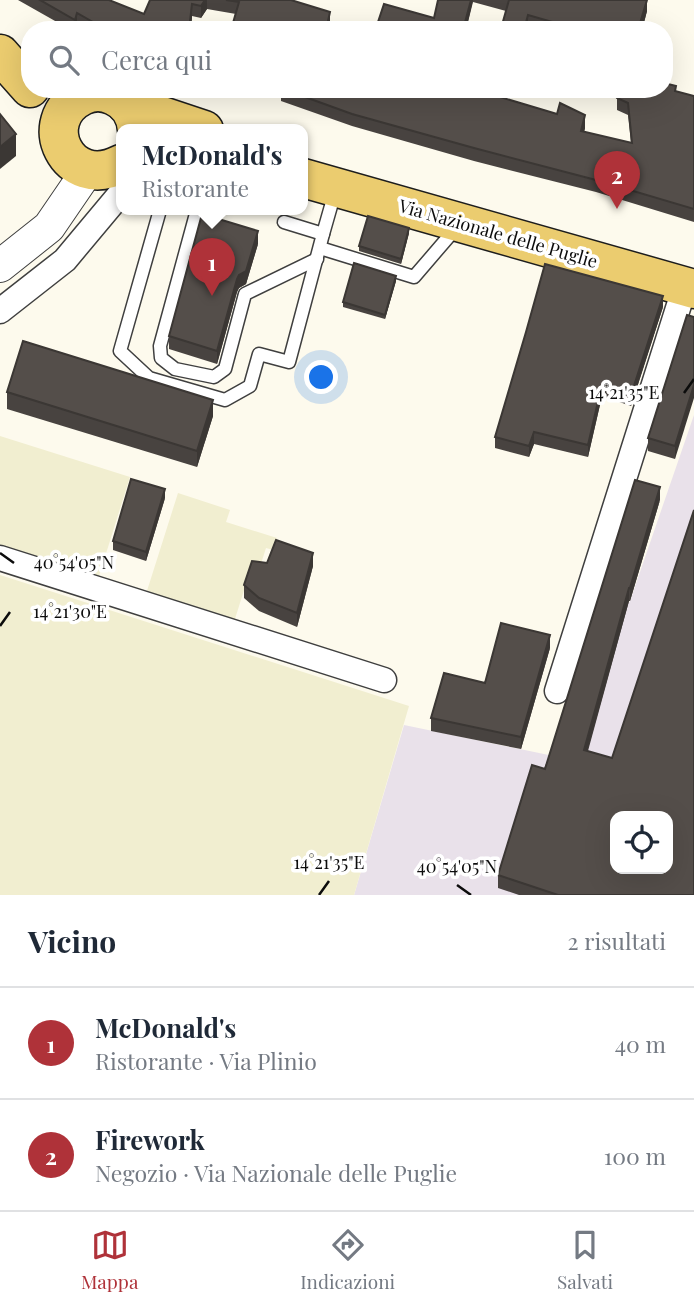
<!DOCTYPE html>
<html lang="it">
<meta charset="utf-8">
<style>
body{margin:0;font-family:"Playfair Display",serif;background:#f6f6f7;color:#1f2937}
.controls{position:absolute;right:21px;bottom:21px;display:grid;overflow:hidden;border-radius:14px;box-shadow:0 7px 28px #0002}
.controls button{width:63px;height:63px;display:grid;place-items:center;padding:0;border:0;border-bottom:2px solid #e0e1e3;background:#fff;color:#1f2937;font:35px sans-serif}
.you{position:absolute;left:322px;top:378px;width:24px;height:24px;margin:-18px;border:5px solid #fff;border-radius:50%;background:#1a73e8;box-shadow:0 0 0 10px #1a73e833}
.badge{display:grid;place-items:center;width:46px;height:46px;border-radius:50%;background:#af3239;color:#fff;font-size:23px;font-weight:700}
.pin{position:absolute;translate:-50% -58px;filter:drop-shadow(0 2px 4px #0008)}
.pin::after{content:'';position:absolute;top:37px;width:24px;height:21px;background:inherit;clip-path:polygon(0 0,100% 0,50% 100%)}
.popup{position:absolute;left:116px;top:124px;width:192px;height:91px;box-sizing:border-box;display:grid;place-content:center;border-radius:14px;background:#fff;filter:drop-shadow(0 2px 5px #0005);font-size:23px;white-space:nowrap;color:#747a83}
.popup b{font-size:26px;color:#1f2937}
.popup::after{content:'';position:absolute;left:50%;top:100%;margin-left:-14px;border:14px solid transparent;border-top-color:#fff}
.list{margin:0;padding:0;list-style:none}
h2{display:flex;justify-content:space-between;align-items:center;height:91px;margin:0;padding:0 28px;font-size:30px}
h2 small{font-size:23px;font-weight:400;color:#747a83}
.list li{display:grid;grid-template-columns:46px 1fr auto;gap:21px;align-items:center;box-sizing:border-box;height:112px;padding:0 28px;border-top:2px solid #e0e1e3}
.list b{display:block;font-size:26px;white-space:nowrap}
.list p{margin:0;font-size:23px;white-space:nowrap;color:#747a83}
.list em{font-size:23px;font-style:normal;color:#747a83}
.icon{flex:none;width:38px;height:38px;fill:none;stroke:currentColor;stroke-width:2;stroke-linecap:round;stroke-linejoin:round}
.map{position:relative;flex:none;width:694px;height:895px;overflow:hidden}
.search{position:absolute;background:#fff;box-shadow:0 7px 28px #0002;left:21px;right:21px;top:21px;height:77px;display:flex;align-items:center;gap:18px;box-sizing:border-box;padding:0 24px;border-radius:28px;color:#747a83;font-size:26px}
.sheet{height:315px;background:#fff}
nav{display:flex;justify-content:space-around;align-items:center;box-sizing:border-box;height:98px;border-top:2px solid #e0e1e3;background:#fff;font-size:19px;color:#747a83}
nav a{display:grid;justify-items:center;gap:4px}
nav .on{color:#af3239}
.map>svg:first-child{display:block}
.industrial{fill:#e9e1ea;fill-rule:evenodd}
.farmland{fill:#f1eed0}
.lines{fill:none;stroke-linecap:round;stroke-linejoin:round}
.service-casing{stroke:#3f3f3f;stroke-width:15}
.minor-casing{stroke:#3f3f3f;stroke-width:27}
.tertiary-casing{stroke:#3f3f3f;stroke-width:34}
.primary-casing{stroke:#1d1d1d;stroke-width:41}
.service{stroke:#fff;stroke-width:12}
.minor{stroke:#fff;stroke-width:24}
.tertiary{stroke:#fff;stroke-width:32}
.primary{stroke:#ebcc6f;stroke-width:38}
.wall{fill:#484340}
.shaded-wall{fill:#3b3734}
.building{fill:#544e4a;stroke:#3b3734;stroke-width:2;fill-rule:evenodd}
.ticks{fill:none;stroke:#0c0c0c;stroke-width:2.5}
.labels{text-anchor:middle;stroke-width:7;stroke-linejoin:round;paint-order:stroke}
.street-label{font-size:18px;fill:#0c0c0c;stroke:#fff}
.ticks-label{font-size:18px;text-anchor:middle;fill:#0c0c0c;stroke:#fff;stroke-width:7;stroke-linejoin:round;paint-order:stroke}
</style>
<div class="map">
<svg width="694" height="895" viewBox="0 0 694 895">
<rect width="100%" height="100%" fill="#fdfaed"/>
<path class="industrial" d="M694 415V895H354L404 725 582 762 627 605 630 601ZM615 816H668V869H615Z"/>
<g class="farmland">
<path d="M0 436 130 477 98 579 0 546Z"/>
<path d="M178 493 230 510 226 522 277 538 273 550 266 548 259 570 251 568 234 622 146 594Z"/>
<path d="M0 575 409 706 354 895H0Z"/>
</g>
<g class="lines">
<g class="service-casing">
<g id="service">
<path d="M160 210 120 351 149 378 225 400 250 386 259 354 289 362 323 234"/>
<path d="M197 210 160 346 161 358 175 369 214 377 225 369 245 294 317 259"/>
<path d="M284 222 323 234 335 192"/>
<path d="M320 248 414 277 457 227"/>
</g>
</g>
<g class="minor-casing">
<g id="minor">
<path d="M0 311 65 260 121 193"/>
<path d="M0 558 384 680"/>
<path d="M557 691 685 286"/>
</g>
</g>
<g class="tertiary-casing">
<path id="tertiary" d="M0 266 49 227 88 170"/>
</g>
<g class="primary-casing">
<g id="primary">
<path d="M0 54 30 88"/>
<path d="M126 104 204 130"/>
<path d="M121 164C67 192 34 120 82 96 92 91 104 91 114 96 128 102 136 115 137 130"/>
<path d="M303 178 694 289"/>
</g>
</g>
<use href="#service" class="service"/>
<use href="#minor" class="minor"/>
<use href="#tertiary" class="tertiary"/>
<use href="#primary" class="primary"/>
</g>
<g class="wall">
<path d="M18 0H109L144 14 150 0H291L330 24 329 30H231L236 14 207 9 201 18 192 16 191 30H85L77 26 76 30H71Z"/>
<path d="M438 0H647V11L642 30H539L528 27V30H502V25L506 11 473 2 466 30H377V25L434 18Z"/>
<path d="M281 89H493V95L585 128 584 132 631 143 628 115 617 110V98L676 91 694 96V222L596 192 474 161 352 126 281 101Z"/>
<path d="M409 233 401 264 359 251V246Z"/>
<path d="M258 244 246 284 239 288 237 292 217 364 169 349V336Z"/>
<path d="M396 281 385 319 343 307V302Z"/>
<path d="M663 307 631 406 602 396 588 457 534 444 529 457 495 448V437Z"/>
<path d="M687 315 675 459 648 451V438Z"/>
<path d="M7 392 213 416 197 467 7 409Z"/>
<path d="M165 498 146 561 113 550V541Z"/>
<path d="M660 500 630 601H629L588 751 694 895H519L498 888V875Z"/>
<path d="M267 563 313 566 297 627 259 611 244 598V585Z"/>
<path d="M550 648 521 749 431 731V718L485 683Z"/>
</g>
<g class="shaded-wall">
<path d="M205 0H207V9L201 18V6Z"/>
<path d="M471 0H473L466 30H463Z"/>
<path d="M647 0V11L642 30H638Z"/>
<path d="M192 4V16L191 30H189Z"/>
<path d="M330 12V24L329 30H326Z"/>
<path d="M77 13V26L75 30V20Z"/>
<path d="M528 15V30H524Z"/>
<path d="M585 115V128L581 143V131Z"/>
<path d="M16 134V156L0 169V147Z"/>
<path d="M409 228V233L401 264V259Z"/>
<path d="M258 231V244L246 284 239 288 237 292 217 364V351L237 279Z"/>
<path d="M396 276V281L385 319V315Z"/>
<path d="M663 296V307L631 406V395Z"/>
<path d="M602 384V396L588 457V445Z"/>
<path d="M694 385V398L675 459V446Z"/>
<path d="M213 400V416L197 467V451Z"/>
<path d="M534 432V444L529 457V446Z"/>
<path d="M660 487V500L630 601V588Z"/>
<path d="M165 489V498L146 561V552Z"/>
<path d="M313 553V566L297 627V613Z"/>
<path d="M629 588V601L584 763V750Z"/>
<path d="M550 635V648L521 749V737Z"/>
</g>
<g class="building">
<path d="M40 0H109L144 14 150 0H205L201 6 192 4 189 30H107L77 13 75 20Z"/>
<path d="M226 0H291L330 12 326 30H231L239 2Z"/>
<path d="M438 0H471L463 30H394L377 25 384 4 434 18Z"/>
<path d="M509 0H647L638 30H580L528 15 524 30H520L502 25Z"/>
<path d="M664 83 676 86 675 91 694 96V209L596 180 474 148 352 114 283 89H491L490 94 557 114 560 103 585 115 581 131 632 143 628 103 617 98 619 89H664Z"/>
<path d="M0 114 16 134 0 147Z"/>
<path d="M202 214 258 231 246 271 239 275 237 279 217 351 169 336Z"/>
<path d="M368 216 409 228 401 259 359 246Z"/>
<path d="M354 263 396 276 385 315 343 302Z"/>
<path d="M545 264 663 296 631 395 602 384 588 445 534 432 529 446 495 437 526 332Z"/>
<path d="M687 315 694 317V385L675 446 648 438Z"/>
<path d="M23 341 213 400 197 451 7 392Z"/>
<path d="M131 479 165 489 146 552 113 541Z"/>
<path d="M635 480 660 487 630 588H629L584 750 612 758 694 510V895H558L498 875 532 765 545 769ZM615 816H668V869H615Z"/>
<path d="M276 540 313 553 297 613 259 598 244 585 252 561 267 563Z"/>
<path d="M501 623 550 635 521 737 431 718 444 673 485 683Z"/>
</g>
<path class="ticks" d="M684 393 694 379M0 553 14 563M0 626 10 612M457 885 471 895M319 895 329 881"/>
<g class="labels">
<g class="street-label">
<text transform="translate(498 234) rotate(16)" y="6">Via Nazionale delle Puglie</text>
</g>
</g>
<g class="ticks-label">
<text x="624" y="399">14°21'35"E</text>
<text x="74" y="569">40°54'05"N</text>
<text x="70" y="618">14°21'30"E</text>
<text x="329" y="869">14°21'35"E</text>
<text x="457" y="873">40°54'05"N</text>
</g>
</svg>
<div class="controls">
<button><svg class="icon" aria-label="locate" viewBox="0 0 24 24"><circle cx="12" cy="12" r="6"/><path d="M12 2v4M12 18v4M2 12h4M18 12h4"/></svg></button>
</div>
<div class="you"></div>
<div class="pin badge" style="left:212px;top:296px">1</div>
<div class="popup"><b>McDonald's</b>Ristorante</div>
<div class="pin badge" style="left:617px;top:209px">2</div>
<div class="search"><svg class="icon" aria-label="search" viewBox="0 0 24 24"><circle cx="10" cy="10" r="6"/><path d="M15 15l6 6"/></svg>Cerca qui</div>
</div>
<section class="sheet">
<h2>Vicino<small>2 risultati</small></h2>
<ul class="list">
<li><span class="badge">1</span><div><b>McDonald's</b><p>Ristorante · Via Plinio</p></div><em>40 m</em></li>
<li><span class="badge">2</span><div><b>Firework</b><p>Negozio · Via Nazionale delle Puglie</p></div><em>100 m</em></li>
</ul>
</section>
<nav>
<a class="on"><svg class="icon" aria-label="map" viewBox="0 0 24 24"><path d="M3 6l6-2 6 2 6-2v14l-6 2-6-2-6 2zM9 4v14M15 6v14"/></svg>Mappa</a>
<a><svg class="icon" aria-label="directions" viewBox="0 0 24 24"><path d="M12 3l9 9-9 9-9-9zM9 14v-3h6M13 9l2 2-2 2"/></svg>Indicazioni</a>
<a><svg class="icon" aria-label="saved" viewBox="0 0 24 24"><path d="M7 4h10v16l-5-4-5 4z"/></svg>Salvati</a>
</nav>
